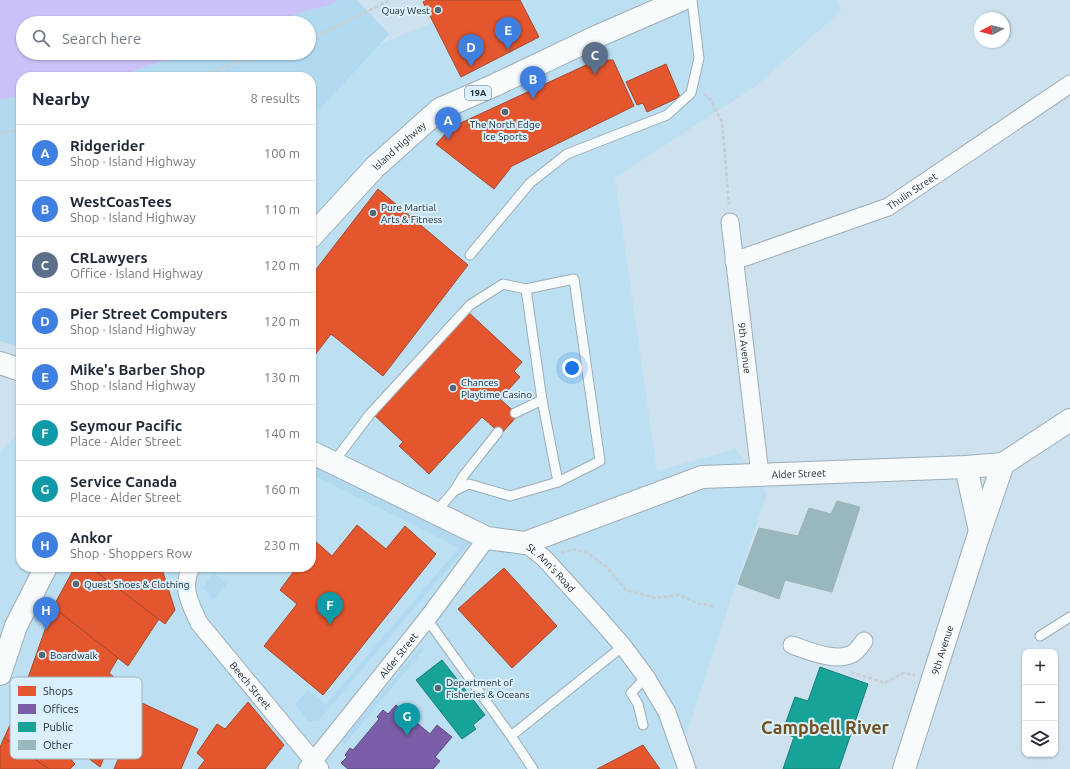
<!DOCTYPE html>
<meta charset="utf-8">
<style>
body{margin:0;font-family:Ubuntu,sans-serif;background:#f2f2f3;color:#1f2937}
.controls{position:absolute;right:12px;bottom:12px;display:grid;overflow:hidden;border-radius:8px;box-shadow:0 1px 3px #0004}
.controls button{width:36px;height:36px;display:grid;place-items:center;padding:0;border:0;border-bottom:1px solid #e0e1e3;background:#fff;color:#1f2937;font:20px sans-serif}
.compass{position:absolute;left:974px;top:12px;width:36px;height:36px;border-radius:50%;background:#fff;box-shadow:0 1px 3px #0004;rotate:263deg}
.you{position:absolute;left:572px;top:368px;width:14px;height:14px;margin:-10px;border:3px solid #fff;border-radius:50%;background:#1a73e8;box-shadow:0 0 0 6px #1a73e833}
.badge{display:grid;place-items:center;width:26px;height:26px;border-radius:50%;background:#0f766e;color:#fff;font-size:13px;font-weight:700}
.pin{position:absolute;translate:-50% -33px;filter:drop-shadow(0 1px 2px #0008)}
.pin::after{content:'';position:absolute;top:21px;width:14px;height:12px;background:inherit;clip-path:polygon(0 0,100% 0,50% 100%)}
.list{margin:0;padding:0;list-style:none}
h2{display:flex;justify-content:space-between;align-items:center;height:52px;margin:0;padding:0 16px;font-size:17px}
h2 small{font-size:13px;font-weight:400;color:#747a83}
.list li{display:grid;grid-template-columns:26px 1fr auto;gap:12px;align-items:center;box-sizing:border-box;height:56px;padding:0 16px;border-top:1px solid #e0e1e3}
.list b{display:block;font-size:15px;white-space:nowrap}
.list p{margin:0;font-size:13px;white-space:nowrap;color:#747a83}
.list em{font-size:13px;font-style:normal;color:#747a83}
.icon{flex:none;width:22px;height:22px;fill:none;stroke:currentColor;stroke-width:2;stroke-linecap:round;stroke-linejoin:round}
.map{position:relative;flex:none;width:1070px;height:769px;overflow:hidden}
.search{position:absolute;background:#fff;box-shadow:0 1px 3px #0004;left:16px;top:16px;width:300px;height:44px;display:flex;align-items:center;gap:10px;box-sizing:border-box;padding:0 14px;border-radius:22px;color:#747a83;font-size:15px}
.panel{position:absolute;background:#fff;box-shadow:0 1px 3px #0004;left:16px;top:72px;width:300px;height:500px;border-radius:16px}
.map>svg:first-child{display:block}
.built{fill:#bcdff2}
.green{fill:#b1daf1}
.water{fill:#c9c2f7}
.shops{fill:#e4572e;stroke:#a7482e}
.offices{fill:#7b5ea7;stroke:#5d4d83}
.public{fill:#17a398;stroke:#177e78}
.building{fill:#99b8be;stroke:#9fb1b7}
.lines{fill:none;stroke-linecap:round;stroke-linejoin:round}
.service-casing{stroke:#9dadb6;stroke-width:11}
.minor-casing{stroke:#9dadb6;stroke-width:19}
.tertiary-casing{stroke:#9dadb6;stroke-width:24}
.primary-casing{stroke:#9dadb6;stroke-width:24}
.path{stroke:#c8ced2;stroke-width:2.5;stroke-dasharray:4 2;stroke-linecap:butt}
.service{stroke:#f8fbfc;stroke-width:9}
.minor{stroke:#f8fbfc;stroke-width:17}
.tertiary{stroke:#f8fbfc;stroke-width:22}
.primary{stroke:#f8fbfc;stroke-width:22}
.poi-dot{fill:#576871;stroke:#daf0fd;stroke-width:1.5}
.labels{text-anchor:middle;stroke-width:4;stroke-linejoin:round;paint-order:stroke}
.shield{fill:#daf0fd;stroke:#52636c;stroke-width:1}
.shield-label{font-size:9px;font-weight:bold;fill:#18262e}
.poi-label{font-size:10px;fill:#18262e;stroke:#daf0fd;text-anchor:start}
.street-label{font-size:10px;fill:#18262e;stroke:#daf0fd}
.town-label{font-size:18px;font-weight:bold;fill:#71511d;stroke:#daf0fd}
.key{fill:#daf0fd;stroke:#a0b3bf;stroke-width:1}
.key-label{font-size:11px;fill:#18262e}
</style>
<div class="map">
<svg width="1070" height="769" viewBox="0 0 1070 769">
<rect width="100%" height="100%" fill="#cde2ee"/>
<path class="built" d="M487 0H837L841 11 757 85 615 178 657 471 736 449 767 494 727 611 675 769H0V454L21 428V567H311V77L308 74Z"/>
<g class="green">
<path d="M339 0H357L389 34 311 119V77H117L186 53H309V23H272L306 11 330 5Z"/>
<path d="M21 96V348L0 341V100Z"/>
<path d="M311 465 407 512 410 507 474 538 318 721H308L295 704 308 690 326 704 459 548 311 474Z"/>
<path d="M218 567H221L215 574 227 584 213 600 203 587Z"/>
<path d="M422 646 425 649 421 653 345 744 341 741Z"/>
</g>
<path class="water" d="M0 0H339L330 5 306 11 272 23H23V53H186L117 77H21V96L0 100Z"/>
<g class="shops">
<path d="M427 0H520L539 37 461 77 423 2Z"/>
<path d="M597 60H613L634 106 512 166 494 189 436 144 452 127Z"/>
<path d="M666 64 680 97 647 112 643 103 637 105 626 82Z"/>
<path d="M378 189 468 265 383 376 331 334 311 360V276Z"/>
<path d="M467 311 522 362 514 371 520 377 500 399 518 415 501 434 482 417 429 474 399 446 403 442 373 414Z"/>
<path d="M357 525 386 549 405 526 436 554 323 695 264 646 297 604 280 590 297 567H311V547L315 541 332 556Z"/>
<path d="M75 567H90L159 619 128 666 53 607Z"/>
<path d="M90 567H157L162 569 175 610 165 624Z"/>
<path d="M504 568 557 626 512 668 458 609Z"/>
<path d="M53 607 118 658 109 673 131 691 102 725 114 734 100 767 76 749 68 756 16 712Z"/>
<path d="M248 702 284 745 265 769H198L205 760 197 753 217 724 225 729Z"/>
<path d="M142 703 198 729 181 769H114Z"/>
<path d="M16 712 68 756 75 764 70 769H49L4 738Z"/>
<path d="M4 738 49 769H0V747Z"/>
<path d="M643 745 660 769H597Z"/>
</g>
<path class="offices" d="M396 705 430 734 437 725 452 737 435 757 440 761 433 769H348L341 763 347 757 345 755 350 748 353 750 379 719 377 717 383 710 388 714Z"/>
<g class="public">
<path d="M442 660 485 715 473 725 476 729 462 739 416 680Z"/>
<path d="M820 667 868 684 839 769H783L794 737 782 733 795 697 808 701Z"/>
</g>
<path class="building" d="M837 501 860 507 832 592 785 580 779 599 738 584 759 528 798 536 809 508 831 514Z"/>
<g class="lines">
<g class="service-casing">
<g id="service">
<path d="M470 255 530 183 567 154 667 115 691 93 699 58 692 0"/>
<path d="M574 279 600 461 558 482 542 400 526 289Z"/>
<path d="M515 413 542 400"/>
<path d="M333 463 370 414 470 305 503 284 526 289"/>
<path d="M454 491 464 475 498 432"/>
<path d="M436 512 454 491 469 484 510 496 558 482"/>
<path d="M427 619 511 736 623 646"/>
<path d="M1040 636 1070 617"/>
<path d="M643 725 638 704 631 693 646 677"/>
<path d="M511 736 533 769"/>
</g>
</g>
<g class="minor-casing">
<g id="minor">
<path id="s1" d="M730 222 760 474"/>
<path id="s2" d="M734 261 888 207 1070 84"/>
<path id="s3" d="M525 543 544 558 595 614 623 646 646 677 667 712 687 769"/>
<path id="s4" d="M191 567C181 589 190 603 199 623L320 769"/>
<path d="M792 645C809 651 841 665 856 651 859 648 862 644 864 641"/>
<path id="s5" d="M307 769 427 619 487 538"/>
</g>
</g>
<g class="tertiary-casing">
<g id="tertiary">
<path id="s6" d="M311 452 487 538 525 543 702 477 966 467 1003 464 1070 420"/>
<path d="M966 467 980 531"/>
<path d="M0 674 16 626 46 567"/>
<path id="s7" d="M904 769 980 531 1003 464"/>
</g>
</g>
<g class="primary-casing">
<g id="primary">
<path id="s8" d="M311 237 375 167 440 109 495 85 598 36 681 0"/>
<path d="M0 363 21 370"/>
</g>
</g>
<g class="path">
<path d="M309 37 324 32 391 0"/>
<path d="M198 77 262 53"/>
<path d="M704 94 710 99 722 122 729 205"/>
<path d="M0 133 21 130"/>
<path d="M561 553 575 549 587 553 607 567 626 590 656 598 679 595 700 604 714 606"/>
<path d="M851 672 885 683 903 673 915 675"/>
</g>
<use href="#service" class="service"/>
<use href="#minor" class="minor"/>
<use href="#tertiary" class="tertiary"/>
<use href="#primary" class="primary"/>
</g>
<g class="poi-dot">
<circle cx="438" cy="10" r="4"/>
<circle cx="505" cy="112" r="4"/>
<circle cx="373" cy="213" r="4"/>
<circle cx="453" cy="388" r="4"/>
<circle cx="76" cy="584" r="4"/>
<circle cx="42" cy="655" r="4"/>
<circle cx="438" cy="688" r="4"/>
</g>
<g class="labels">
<rect class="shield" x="465" y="86" width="26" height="14" rx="3"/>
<g class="shield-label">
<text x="478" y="96">19A</text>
</g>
<g class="poi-label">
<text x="430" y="14" text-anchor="end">Quay West</text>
<text x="505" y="128" text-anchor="middle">The North Edge<tspan x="505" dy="12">Ice Sports</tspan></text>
<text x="381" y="211">Pure Martial<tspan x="381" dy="12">Arts &amp; Fitness</tspan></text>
<text x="461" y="386">Chances<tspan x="461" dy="12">Playtime Casino</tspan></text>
<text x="84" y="588">Quest Shoes &amp; Clothing</text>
<text x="50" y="659">Boardwalk</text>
<text x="446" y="686">Department of<tspan x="446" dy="12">Fisheries &amp; Oceans</tspan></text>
</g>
<g class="street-label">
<text dy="4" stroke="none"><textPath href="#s8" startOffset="127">Island Highway</textPath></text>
<text dy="4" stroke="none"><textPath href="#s2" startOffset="192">Thulin Street</textPath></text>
<text dy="4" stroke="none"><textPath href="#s1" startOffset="127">9th Avenue</textPath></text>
<text dy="4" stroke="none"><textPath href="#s6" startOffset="520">Alder Street</textPath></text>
<text dy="4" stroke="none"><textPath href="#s3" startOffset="36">St. Ann's Road</textPath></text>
<text dy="4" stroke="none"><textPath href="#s7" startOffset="125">9th Avenue</textPath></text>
<text dy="4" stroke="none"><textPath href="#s5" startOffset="146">Alder Street</textPath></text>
<text dy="4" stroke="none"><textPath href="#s4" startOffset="140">Beech Street</textPath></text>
</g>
<g class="town-label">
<text x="825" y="734">Campbell River</text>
</g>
</g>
<rect x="10" y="677" width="132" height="82" rx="6" class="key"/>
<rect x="18" y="686" width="18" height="10" fill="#e4572e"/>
<rect x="18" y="704" width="18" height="10" fill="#7b5ea7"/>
<rect x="18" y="722" width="18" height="10" fill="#17a398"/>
<rect x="18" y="740" width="18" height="10" fill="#99b8be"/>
<g class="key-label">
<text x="43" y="695">Shops</text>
<text x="43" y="713">Offices</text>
<text x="43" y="731">Public</text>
<text x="43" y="749">Other</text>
</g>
</svg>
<div class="controls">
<button>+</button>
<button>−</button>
<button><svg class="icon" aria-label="layers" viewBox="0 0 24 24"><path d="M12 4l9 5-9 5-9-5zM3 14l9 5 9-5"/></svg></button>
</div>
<svg class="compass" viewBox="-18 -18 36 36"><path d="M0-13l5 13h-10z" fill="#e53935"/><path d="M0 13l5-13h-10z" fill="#747a83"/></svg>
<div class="you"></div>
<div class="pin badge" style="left:448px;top:140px;background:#3f7fe0">A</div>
<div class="pin badge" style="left:533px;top:99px;background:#3f7fe0">B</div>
<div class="pin badge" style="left:595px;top:75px;background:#5c6f8a">C</div>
<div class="pin badge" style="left:471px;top:67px;background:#3f7fe0">D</div>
<div class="pin badge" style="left:508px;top:50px;background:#3f7fe0">E</div>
<div class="pin badge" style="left:330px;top:625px;background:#0f9aa8">F</div>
<div class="pin badge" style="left:407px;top:736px;background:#0f9aa8">G</div>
<div class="pin badge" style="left:46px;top:630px;background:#3f7fe0">H</div>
<div class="search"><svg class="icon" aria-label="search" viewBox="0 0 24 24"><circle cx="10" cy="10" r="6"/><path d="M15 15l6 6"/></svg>Search here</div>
<section class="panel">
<h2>Nearby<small>8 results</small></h2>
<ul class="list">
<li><span class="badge" style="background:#3f7fe0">A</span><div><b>Ridgerider</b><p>Shop · Island Highway</p></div><em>100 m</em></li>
<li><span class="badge" style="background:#3f7fe0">B</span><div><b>WestCoasTees</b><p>Shop · Island Highway</p></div><em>110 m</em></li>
<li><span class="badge" style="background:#5c6f8a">C</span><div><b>CRLawyers</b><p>Office · Island Highway</p></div><em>120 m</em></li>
<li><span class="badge" style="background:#3f7fe0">D</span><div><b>Pier Street Computers</b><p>Shop · Island Highway</p></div><em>120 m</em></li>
<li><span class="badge" style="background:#3f7fe0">E</span><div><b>Mike's Barber Shop</b><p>Shop · Island Highway</p></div><em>130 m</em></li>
<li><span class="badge" style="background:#0f9aa8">F</span><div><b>Seymour Pacific</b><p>Place · Alder Street</p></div><em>140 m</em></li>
<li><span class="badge" style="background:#0f9aa8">G</span><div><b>Service Canada</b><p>Place · Alder Street</p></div><em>160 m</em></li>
<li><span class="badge" style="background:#3f7fe0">H</span><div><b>Ankor</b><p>Shop · Shoppers Row</p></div><em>230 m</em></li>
</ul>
</section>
</div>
